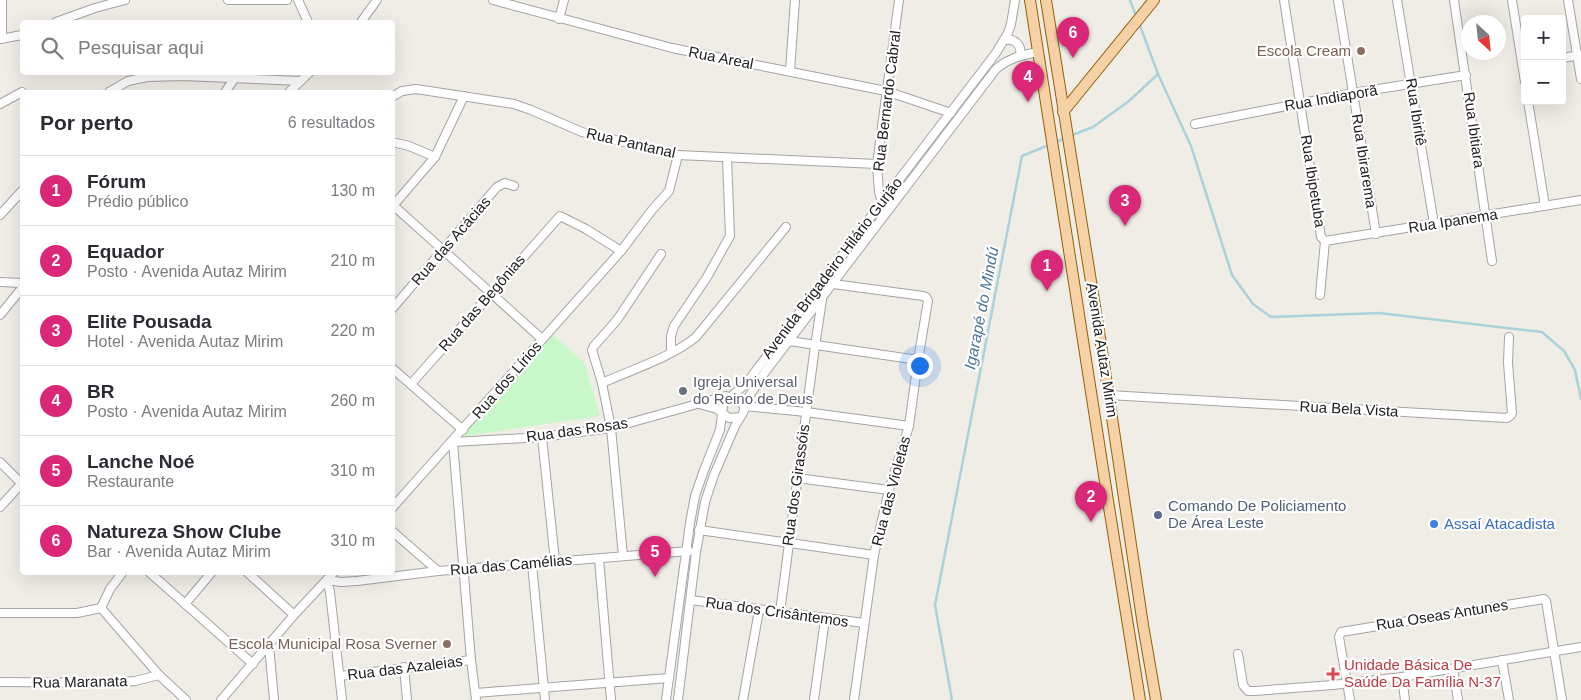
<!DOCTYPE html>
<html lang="pt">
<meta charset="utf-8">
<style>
body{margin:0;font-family:Helvetica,sans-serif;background:#f2f2f3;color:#2b2b33}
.controls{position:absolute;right:15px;top:15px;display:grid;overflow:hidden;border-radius:5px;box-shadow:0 5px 20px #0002}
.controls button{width:45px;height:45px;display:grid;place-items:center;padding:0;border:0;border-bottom:1px solid #e1e1e2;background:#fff;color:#2b2b33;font:25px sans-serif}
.compass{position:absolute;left:1461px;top:15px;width:45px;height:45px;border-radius:50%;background:#fff;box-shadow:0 5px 20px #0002;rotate:153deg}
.you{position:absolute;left:919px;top:365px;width:18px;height:18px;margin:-12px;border:4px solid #fff;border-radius:50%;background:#1a73e8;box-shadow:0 0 0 8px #1a73e833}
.badge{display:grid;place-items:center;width:32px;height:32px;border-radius:50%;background:#db2777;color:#fff;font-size:16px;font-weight:700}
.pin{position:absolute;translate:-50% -41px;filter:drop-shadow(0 1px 2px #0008)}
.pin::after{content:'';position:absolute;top:26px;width:18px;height:15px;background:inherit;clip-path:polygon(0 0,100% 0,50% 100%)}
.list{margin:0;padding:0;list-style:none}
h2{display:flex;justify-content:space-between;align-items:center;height:65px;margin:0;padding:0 20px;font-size:21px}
h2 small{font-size:16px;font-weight:400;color:#7c7c81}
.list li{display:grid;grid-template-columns:32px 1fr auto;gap:15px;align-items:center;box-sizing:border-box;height:70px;padding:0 20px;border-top:1px solid #e1e1e2}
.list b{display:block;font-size:19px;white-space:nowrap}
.list p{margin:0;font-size:16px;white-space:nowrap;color:#7c7c81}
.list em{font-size:16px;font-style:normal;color:#7c7c81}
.icon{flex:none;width:28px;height:28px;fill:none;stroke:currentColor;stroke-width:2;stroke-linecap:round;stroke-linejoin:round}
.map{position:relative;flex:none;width:1581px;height:700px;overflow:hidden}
.search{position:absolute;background:#fff;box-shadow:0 5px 20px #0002;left:20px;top:20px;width:375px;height:55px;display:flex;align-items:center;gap:12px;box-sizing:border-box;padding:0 18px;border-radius:5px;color:#7c7c81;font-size:19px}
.panel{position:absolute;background:#fff;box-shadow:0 5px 20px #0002;left:20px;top:90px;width:375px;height:485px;border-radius:5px}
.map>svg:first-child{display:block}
.park{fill:#c8f7ca}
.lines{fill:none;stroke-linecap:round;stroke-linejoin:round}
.stream{stroke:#abd2db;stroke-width:2.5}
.minor-casing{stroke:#a4a4a4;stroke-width:10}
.major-casing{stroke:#936109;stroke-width:12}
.minor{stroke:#fff;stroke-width:8}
.major{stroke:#f7d1a6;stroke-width:10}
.education-dot{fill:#8d6e63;stroke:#fff;stroke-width:2}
.worship-dot{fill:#6b7280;stroke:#fff;stroke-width:2}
.service-dot{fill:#5c6f8a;stroke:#fff;stroke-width:2}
.shop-dot{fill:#3f7fe0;stroke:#fff;stroke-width:2}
.health-dot{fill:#e0444e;stroke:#fff;stroke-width:2}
.labels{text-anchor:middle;stroke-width:4.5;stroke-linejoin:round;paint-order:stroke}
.education-label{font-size:15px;fill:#785e54;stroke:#fff;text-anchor:end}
.street-label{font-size:15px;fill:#202020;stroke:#fff}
.worship-label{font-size:15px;fill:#5b616d;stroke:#fff;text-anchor:start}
.service-label{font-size:15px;fill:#4e5e75;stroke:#fff;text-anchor:start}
.shop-label{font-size:15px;fill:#366cbe;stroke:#fff;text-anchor:start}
.health-label{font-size:15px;fill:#be3a42;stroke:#fff;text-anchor:start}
.water-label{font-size:16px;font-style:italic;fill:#4b769c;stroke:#fff}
</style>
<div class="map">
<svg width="1581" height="700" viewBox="0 0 1581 700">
<rect width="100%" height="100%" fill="#f0ede7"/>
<path class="park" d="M553 335 584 362 600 416 466 436 464 431Z"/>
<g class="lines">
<g class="stream">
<path d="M1130 0 1136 16"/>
<path d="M1158 74 1191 146 1232 275 1253 304 1271 317 1379 313 1542 332 1564 351 1575 370 1581 399"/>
<path d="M1070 136 1093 127 1129 101 1158 74 1139 23"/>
<path d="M1054 143 1065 138"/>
<path d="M952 700 935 605 1022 156 1049 145"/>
</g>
<g class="minor-casing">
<g id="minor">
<path d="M228 0H287"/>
<path d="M298 0 308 22"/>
<path d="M493 0 672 48 886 91 951 113"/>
<path d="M1284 0 1321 237 1325 241"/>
<path d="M1338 0 1376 234"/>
<path d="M1397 0 1434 224"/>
<path d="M1454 0 1492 261"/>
<path d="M1512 0 1525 82"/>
<path d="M1568 0 1581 79"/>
<path d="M559 19 564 0"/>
<path d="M56 22 95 8 125 0"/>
<path d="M361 22 377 0"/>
<path d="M0 39 22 35"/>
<path d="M2 39V0"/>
<path d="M1004 40C1015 38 1022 45 1020 55"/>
<path d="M1562 58 1581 55"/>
<path d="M790 71 795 0"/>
<path d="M109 92 128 81 147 77 183 76 300 81"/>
<path d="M225 92 235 78"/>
<path d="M289 92 310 72"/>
<path d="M392 97 402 91 416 89 514 104 531 110 582 132 678 155 877 164"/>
<path d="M1528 101 1545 206"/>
<path d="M0 104 22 92"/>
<path d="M1195 124 1353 93 1466 75"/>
<path d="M392 142 409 146 435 157"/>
<path d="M882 202 879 192 877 164 899 0"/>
<path d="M394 206 542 339"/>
<path d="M392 207 435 157 464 96"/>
<path d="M0 215 22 191"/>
<path d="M1325 241 1581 200"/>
<path d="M0 282 22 283"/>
<path d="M833 284 923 296 926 297 928 301 918 360 909 426 889 490 874 555 854 700"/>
<path d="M1320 295 1325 241"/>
<path d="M392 309 497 187 505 183 514 186"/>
<path d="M0 315 22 288"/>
<path d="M789 341 918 360"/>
<path d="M671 352V336L674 326 707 277 730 236 727 158"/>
<path d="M392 368 463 430"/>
<path d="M602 383C631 370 672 357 696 337L786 227"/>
<path d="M411 384 560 216 586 229 621 251"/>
<path d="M1109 395 1507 418 1511 415 1512 413 1508 363 1509 337"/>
<path d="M699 404 717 409 729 418 740 417"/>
<path d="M542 437 555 561"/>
<path d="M0 462 22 484"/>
<path d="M797 478 889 490"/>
<path d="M0 507 22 483"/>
<path d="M392 508 621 251 652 210 669 191 678 155"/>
<path d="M699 530 874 555"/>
<path d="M392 531 438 571"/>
<path d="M623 556 611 428 602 383 592 350 594 346 617 320 661 254"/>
<path d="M599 559 611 700"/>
<path d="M532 564 545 700"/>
<path d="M149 572 253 664"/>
<path d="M247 572 294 615"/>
<path d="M691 600 864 623"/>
<path d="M185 604 212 572"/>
<path d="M101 608 159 675 186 700"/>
<path d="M101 608 110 589 123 572"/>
<path d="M780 612 815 346 822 300"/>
<path d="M0 613H77L101 608"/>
<path d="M269 645 274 700"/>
<path d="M1238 654 1243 685 1248 691H1255L1333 685 1402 677 1581 647"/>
<path d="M1502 660 1509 700"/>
<path d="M404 667 407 700"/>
<path d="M1453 669 1458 700"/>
<path d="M340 676 471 660"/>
<path d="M1402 677 1405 700"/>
<path d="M0 682 113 683 135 681 159 675"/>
<path d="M476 693 669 678"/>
<path d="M221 700 294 615 334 572"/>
<path d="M342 700 330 592 327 580 341 582 357 581 438 571 689 551"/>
<path d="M476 700 471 660 453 442 542 437 611 428 726 396 737 399 744 406 806 412 909 426"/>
<path d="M666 700 690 523 695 496 704 470 720 430 723 405 728 399 746 384 882 202 996 53 1008 33 1011 24 1015 0"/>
<path d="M678 700 696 552 705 502 714 475 735 426 743 413 748 398 765 372 996 69C1009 58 1022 55 1038 52"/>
<path d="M743 700 759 610"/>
<path d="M814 700 825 619"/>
<path d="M1350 700 1339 637 1341 632 1544 599 1546 601 1562 700"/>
</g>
</g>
<g class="major-casing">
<g id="major">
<path d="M1030 0 1108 501 1140 700"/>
<path d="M1046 0 1101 344 1143 625 1156 700"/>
<path d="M1063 112 1154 0"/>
</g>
</g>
<use href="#minor" class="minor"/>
<use href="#major" class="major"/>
</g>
<g class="education-dot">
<circle cx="1361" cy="51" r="5"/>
<circle cx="447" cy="644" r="5"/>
</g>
<circle class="worship-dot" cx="683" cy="391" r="5"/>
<circle class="service-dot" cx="1158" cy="515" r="5"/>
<circle class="shop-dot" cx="1434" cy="524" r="5"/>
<path class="health-dot" d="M1330.5 666.5h5v5h5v5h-5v5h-5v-5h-5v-5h5z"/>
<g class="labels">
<g class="education-label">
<text x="1351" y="56">Escola Cream</text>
<text x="437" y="649">Escola Municipal Rosa Sverner</text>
</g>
<g class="street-label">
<text transform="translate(721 58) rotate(11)" y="5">Rua Areal</text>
<text transform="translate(1331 98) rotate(-10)" y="5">Rua Indiaporã</text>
<text transform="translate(887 101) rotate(-83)" y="5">Rua Bernardo Cabral</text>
<text transform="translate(1416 112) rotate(81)" y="5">Rua Ibiritê</text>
<text transform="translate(1474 130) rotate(82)" y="5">Rua Ibitiara</text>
<text transform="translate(631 143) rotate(13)" y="5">Rua Pantanal</text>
<text transform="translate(1364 161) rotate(81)" y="5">Rua Ibirarema</text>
<text transform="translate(1313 181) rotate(81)" y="5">Rua Ibipetuba</text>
<text transform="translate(1453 221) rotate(-9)" y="5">Rua Ipanema</text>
<text transform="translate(451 241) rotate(-49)" y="5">Rua das Acácias</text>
<text transform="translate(832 268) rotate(-53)" y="5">Avenida Brigadeiro Hilário Gurjão</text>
<text transform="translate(482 303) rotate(-49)" y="5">Rua das Begônias</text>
<text transform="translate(1102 350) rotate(81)" y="5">Avenida Autaz Mirim</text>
<text transform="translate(507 380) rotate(-49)" y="5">Rua dos Lírios</text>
<text transform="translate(1349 409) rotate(3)" y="5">Rua Bela Vista</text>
<text transform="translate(577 430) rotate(-8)" y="5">Rua das Rosas</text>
<text transform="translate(796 485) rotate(-82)" y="5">Rua dos Girassóis</text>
<text transform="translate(891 491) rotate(-75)" y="5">Rua das Violetas</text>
<text transform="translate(511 565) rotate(-5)" y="5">Rua das Camélias</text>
<text transform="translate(777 612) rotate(8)" y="5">Rua dos Crisântemos</text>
<text transform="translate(1442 615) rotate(-9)" y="5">Rua Oseas Antunes</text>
<text transform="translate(405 668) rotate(-7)" y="5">Rua das Azaleias</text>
<text transform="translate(80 682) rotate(-1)" y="5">Rua Maranata</text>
</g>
<g class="worship-label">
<text x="693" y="387">Igreja Universal<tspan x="693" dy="17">do Reino de Deus</tspan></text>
</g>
<g class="service-label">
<text x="1168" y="511">Comando De Policiamento<tspan x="1168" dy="17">De Área Leste</tspan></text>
</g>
<g class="shop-label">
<text x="1444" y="529">Assaí Atacadista</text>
</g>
<g class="health-label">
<text x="1344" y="670">Unidade Básica De<tspan x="1344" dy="17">Saúde Da Família N-37</tspan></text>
</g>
<g class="water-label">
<text transform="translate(981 308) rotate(-79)" y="6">Igarapé do Mindú</text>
</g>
</g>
</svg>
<div class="controls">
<button>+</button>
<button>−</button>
</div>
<svg class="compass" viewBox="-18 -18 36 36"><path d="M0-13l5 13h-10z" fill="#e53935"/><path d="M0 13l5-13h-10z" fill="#7c7c81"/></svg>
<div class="you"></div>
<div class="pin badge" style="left:1047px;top:291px">1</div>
<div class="pin badge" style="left:1091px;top:522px">2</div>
<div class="pin badge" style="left:1125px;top:226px">3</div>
<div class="pin badge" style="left:1028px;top:102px">4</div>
<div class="pin badge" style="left:655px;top:577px">5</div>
<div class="pin badge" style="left:1073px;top:58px">6</div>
<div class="search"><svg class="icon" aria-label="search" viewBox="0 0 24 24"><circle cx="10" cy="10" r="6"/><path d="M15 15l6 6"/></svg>Pesquisar aqui</div>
<section class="panel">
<h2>Por perto<small>6 resultados</small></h2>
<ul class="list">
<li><span class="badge">1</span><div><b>Fórum</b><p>Prédio público</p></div><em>130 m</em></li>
<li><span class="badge">2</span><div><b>Equador</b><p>Posto · Avenida Autaz Mirim</p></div><em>210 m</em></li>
<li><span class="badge">3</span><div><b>Elite Pousada</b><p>Hotel · Avenida Autaz Mirim</p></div><em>220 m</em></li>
<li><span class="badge">4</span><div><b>BR</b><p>Posto · Avenida Autaz Mirim</p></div><em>260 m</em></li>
<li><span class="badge">5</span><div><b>Lanche Noé</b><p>Restaurante</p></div><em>310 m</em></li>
<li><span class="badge">6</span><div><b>Natureza Show Clube</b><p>Bar · Avenida Autaz Mirim</p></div><em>310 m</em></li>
</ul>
</section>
</div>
